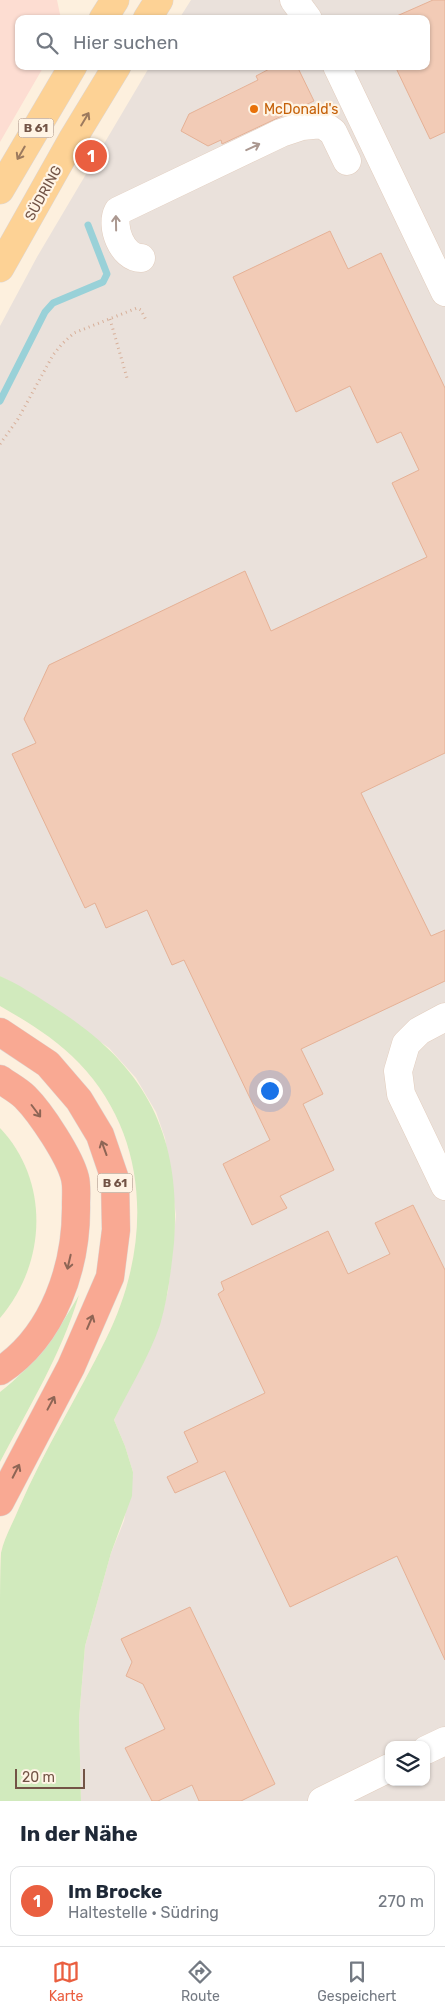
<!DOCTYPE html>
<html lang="de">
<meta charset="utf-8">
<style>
body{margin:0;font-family:Rubik,sans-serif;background:#f6f6f7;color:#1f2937}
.controls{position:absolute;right:15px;bottom:15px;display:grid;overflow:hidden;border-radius:10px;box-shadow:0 1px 4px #0004}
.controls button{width:45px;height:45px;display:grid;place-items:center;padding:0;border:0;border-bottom:1px solid #e0e1e3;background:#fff;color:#1f2937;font:25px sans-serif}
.scale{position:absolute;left:15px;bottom:12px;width:70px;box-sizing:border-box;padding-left:5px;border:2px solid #735446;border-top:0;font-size:14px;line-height:18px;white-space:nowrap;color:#735446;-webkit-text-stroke:4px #fff4e5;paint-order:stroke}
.you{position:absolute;left:269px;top:1090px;width:18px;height:18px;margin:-12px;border:4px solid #fff;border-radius:50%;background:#1a73e8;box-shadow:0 0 0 8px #1a73e833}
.badge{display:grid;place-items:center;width:32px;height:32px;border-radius:50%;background:#ea5f40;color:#fff;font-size:16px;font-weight:700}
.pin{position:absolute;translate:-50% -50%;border:2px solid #fff;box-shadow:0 1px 5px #0006}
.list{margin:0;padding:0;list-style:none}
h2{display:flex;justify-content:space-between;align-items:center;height:65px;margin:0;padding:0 20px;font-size:21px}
h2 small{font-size:16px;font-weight:400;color:#747a83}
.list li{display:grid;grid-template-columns:32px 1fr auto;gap:15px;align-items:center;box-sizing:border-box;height:70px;margin:0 10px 10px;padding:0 10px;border:1px solid #e0e1e3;border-radius:10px}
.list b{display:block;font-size:19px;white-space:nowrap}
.list p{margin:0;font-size:16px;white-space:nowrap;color:#747a83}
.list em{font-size:16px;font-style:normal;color:#747a83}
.icon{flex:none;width:28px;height:28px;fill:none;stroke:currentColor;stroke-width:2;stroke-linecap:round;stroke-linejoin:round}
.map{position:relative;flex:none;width:445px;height:1801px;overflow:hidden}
.search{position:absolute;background:#fff;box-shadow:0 1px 4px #0004;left:15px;right:15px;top:15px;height:55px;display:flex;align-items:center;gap:12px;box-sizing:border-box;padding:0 18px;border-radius:10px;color:#747a83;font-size:19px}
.sheet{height:145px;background:#fff}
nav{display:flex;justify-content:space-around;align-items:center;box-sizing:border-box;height:70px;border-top:1px solid #e0e1e3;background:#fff;font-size:14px;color:#747a83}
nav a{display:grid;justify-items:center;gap:2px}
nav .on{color:#ea5f40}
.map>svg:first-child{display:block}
.commercial{fill:#fdddd2}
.industrial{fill:#eae1db;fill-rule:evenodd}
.green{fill:#d1eabd}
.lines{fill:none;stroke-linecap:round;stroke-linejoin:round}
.stream{stroke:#99d1d8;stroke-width:7}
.building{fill:#f2cbb6;stroke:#e5b196}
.minor-casing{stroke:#e2cdbe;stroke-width:29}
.major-casing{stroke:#ddd6d3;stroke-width:29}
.highway-casing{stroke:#ddd6d3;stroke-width:29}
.path{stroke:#d7af99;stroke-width:3;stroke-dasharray:1 4;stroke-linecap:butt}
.minor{stroke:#fff;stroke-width:28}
.major{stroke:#fdd295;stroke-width:28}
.highway{stroke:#f9a993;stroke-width:28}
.oneway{stroke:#9c7a5e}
.oneway2{stroke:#ab9890}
.oneway3{stroke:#8e6555}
.food-dot{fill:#e8710a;stroke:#fff4e5;stroke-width:2}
.labels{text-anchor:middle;stroke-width:4.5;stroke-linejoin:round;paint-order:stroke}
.shield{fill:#fff4e5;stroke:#9d8476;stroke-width:1}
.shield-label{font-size:12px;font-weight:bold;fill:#735446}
.food-label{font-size:14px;fill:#c56008;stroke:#fff4e5;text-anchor:start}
.street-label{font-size:14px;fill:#735446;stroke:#fff4e5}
</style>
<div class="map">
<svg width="445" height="1801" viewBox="0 0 445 1801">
<rect width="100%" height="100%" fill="#fdf0de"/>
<path class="commercial" d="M0 0H57L61 19H19V66H44L0 142Z"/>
<path class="industrial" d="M191 0H445V1801H81L79 1719 85 1646 111 1553 124 1521 133 1472 125 1446 114 1420 159 1326 168 1291 176 1215 165 1138 156 1112 136 1078 109 1048 31 993 0 976V326L37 257 150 66H426V19H179ZM389 1745H426V1782H389Z"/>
<g class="green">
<path d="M0 976C18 984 35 995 52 1006 145 1064 182 1133 174 1243 171 1270 168 1298 160 1325 149 1357 129 1389 114 1420L125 1446 133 1472 132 1496 111 1553 85 1646 79 1719 81 1801H0C0 1742 0 1683 0 1624 0 1603 0 1573 1 1553 4 1538 13 1523 19 1508 44 1450 78 1396 106 1339 151 1249 152 1139 79 1063 56 1039 28 1022 0 1006Z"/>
<path d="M0 1128C50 1181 47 1263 0 1318Z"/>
<path d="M79 1295C61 1355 29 1407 0 1462V1392C35 1365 57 1333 79 1295Z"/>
</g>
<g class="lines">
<path class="stream" d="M0 401 45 312 53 303 103 282 107 274 88 225"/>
</g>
<g class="building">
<path d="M433 0H445V132L430 139 395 66H426V19H390Z"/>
<path d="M275 66H297L314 101 222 144 221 140 208 146 181 131 189 114 258 80 256 76Z"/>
<path d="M330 231 348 269 381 253 445 388V753L361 793 431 936 445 930V981L301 1049 323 1094 303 1104 334 1170 280 1196 287 1208 252 1225 223 1164 270 1140 184 960 172 965 147 910 106 928 95 903 85 908 12 754 36 743 24 719 49 665 245 571 271 631 427 557 392 483 419 470 401 432 377 443 350 386 296 412 233 277Z"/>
<path d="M413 1205 445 1270V1660L397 1556 290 1607 225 1471 175 1493 167 1477 198 1462 184 1432 265 1393 218 1294 224 1290 221 1282 328 1231 348 1274 390 1254 375 1223Z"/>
<path d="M190 1607 275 1784 241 1801H199L192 1785 158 1801H152L125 1748 165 1729 143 1684 126 1676 132 1662 121 1639Z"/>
</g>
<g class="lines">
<g class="minor-casing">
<g id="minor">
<path d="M294 0 308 19"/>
<path d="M337 66 445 292"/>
<path d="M141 258C122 258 110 226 118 211L281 133 302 126 322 124 333 132 347 161"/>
<path d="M445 1017 419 1031 406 1044 398 1071 401 1094 445 1186"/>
<path d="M426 1750 445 1741"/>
<path d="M322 1801 389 1768"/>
</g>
</g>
<g class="major-casing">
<g id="major">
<path d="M103 19 115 0"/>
<path d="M147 19 159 0"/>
<path d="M0 190 73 66"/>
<path d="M0 268 72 140 117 66"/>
</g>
</g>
<g class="highway-casing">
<g id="highway">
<path d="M0 1032 48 1064 79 1100 100 1135 115 1179 116 1230 110 1277 71 1367 0 1502"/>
<path d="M0 1079C8 1085 18 1090 25 1097 41 1113 70 1157 75 1178 77 1186 76 1196 76 1204 77 1266 54 1336 0 1371"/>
</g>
</g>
<g class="path">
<path d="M110 319 127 378"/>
<path d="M0 444 18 419 53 355 62 344 74 333 137 308 141 310 147 322"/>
</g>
<use href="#minor" class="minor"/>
<use href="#major" class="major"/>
<use href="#highway" class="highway"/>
</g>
<defs><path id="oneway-shaft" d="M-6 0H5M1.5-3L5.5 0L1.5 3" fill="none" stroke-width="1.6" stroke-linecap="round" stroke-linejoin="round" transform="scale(1.25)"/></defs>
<g class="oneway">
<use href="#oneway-shaft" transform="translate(85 119) rotate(-59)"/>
<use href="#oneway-shaft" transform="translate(21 153) rotate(120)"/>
</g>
<g class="oneway2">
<use href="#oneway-shaft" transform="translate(253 147) rotate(-25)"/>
<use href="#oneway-shaft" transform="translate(116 223) rotate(-91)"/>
</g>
<g class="oneway3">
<use href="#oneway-shaft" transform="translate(36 1111) rotate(53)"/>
<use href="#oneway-shaft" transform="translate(104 1148) rotate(-110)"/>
<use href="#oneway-shaft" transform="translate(69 1262) rotate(103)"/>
<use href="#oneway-shaft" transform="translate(90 1322) rotate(-67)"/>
<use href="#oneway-shaft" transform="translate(51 1403) rotate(-62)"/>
<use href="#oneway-shaft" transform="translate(16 1471) rotate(-63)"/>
</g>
<circle class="food-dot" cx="254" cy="109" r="5"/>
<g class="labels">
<g class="shield">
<rect x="18.5" y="118.5" width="35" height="19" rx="4"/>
<rect x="97.5" y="1173.5" width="35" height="19" rx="4"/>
</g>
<g class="shield-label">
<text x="36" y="132">B 61</text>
<text x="115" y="1187">B 61</text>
</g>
<g class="food-label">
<text x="264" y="114">McDonald's</text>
</g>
<g class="street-label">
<text transform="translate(43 193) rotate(-61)" y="5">SÜDRING</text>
</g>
</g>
</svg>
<div class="controls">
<button><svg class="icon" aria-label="layers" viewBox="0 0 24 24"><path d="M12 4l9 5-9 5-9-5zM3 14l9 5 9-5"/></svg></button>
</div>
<div class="scale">20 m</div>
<div class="you"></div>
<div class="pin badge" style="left:91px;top:156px">1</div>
<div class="search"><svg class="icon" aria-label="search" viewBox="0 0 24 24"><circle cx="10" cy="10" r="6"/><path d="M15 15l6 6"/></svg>Hier suchen</div>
</div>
<section class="sheet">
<h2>In der Nähe<small></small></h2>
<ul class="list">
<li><span class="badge">1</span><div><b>Im Brocke</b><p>Haltestelle · Südring</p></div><em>270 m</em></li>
</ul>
</section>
<nav>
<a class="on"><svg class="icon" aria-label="map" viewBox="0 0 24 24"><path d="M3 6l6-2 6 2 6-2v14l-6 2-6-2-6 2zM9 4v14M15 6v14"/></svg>Karte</a>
<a><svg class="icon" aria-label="directions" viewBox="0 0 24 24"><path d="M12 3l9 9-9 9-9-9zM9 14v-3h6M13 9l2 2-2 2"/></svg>Route</a>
<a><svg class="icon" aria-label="saved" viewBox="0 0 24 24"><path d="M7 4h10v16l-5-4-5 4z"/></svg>Gespeichert</a>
</nav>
